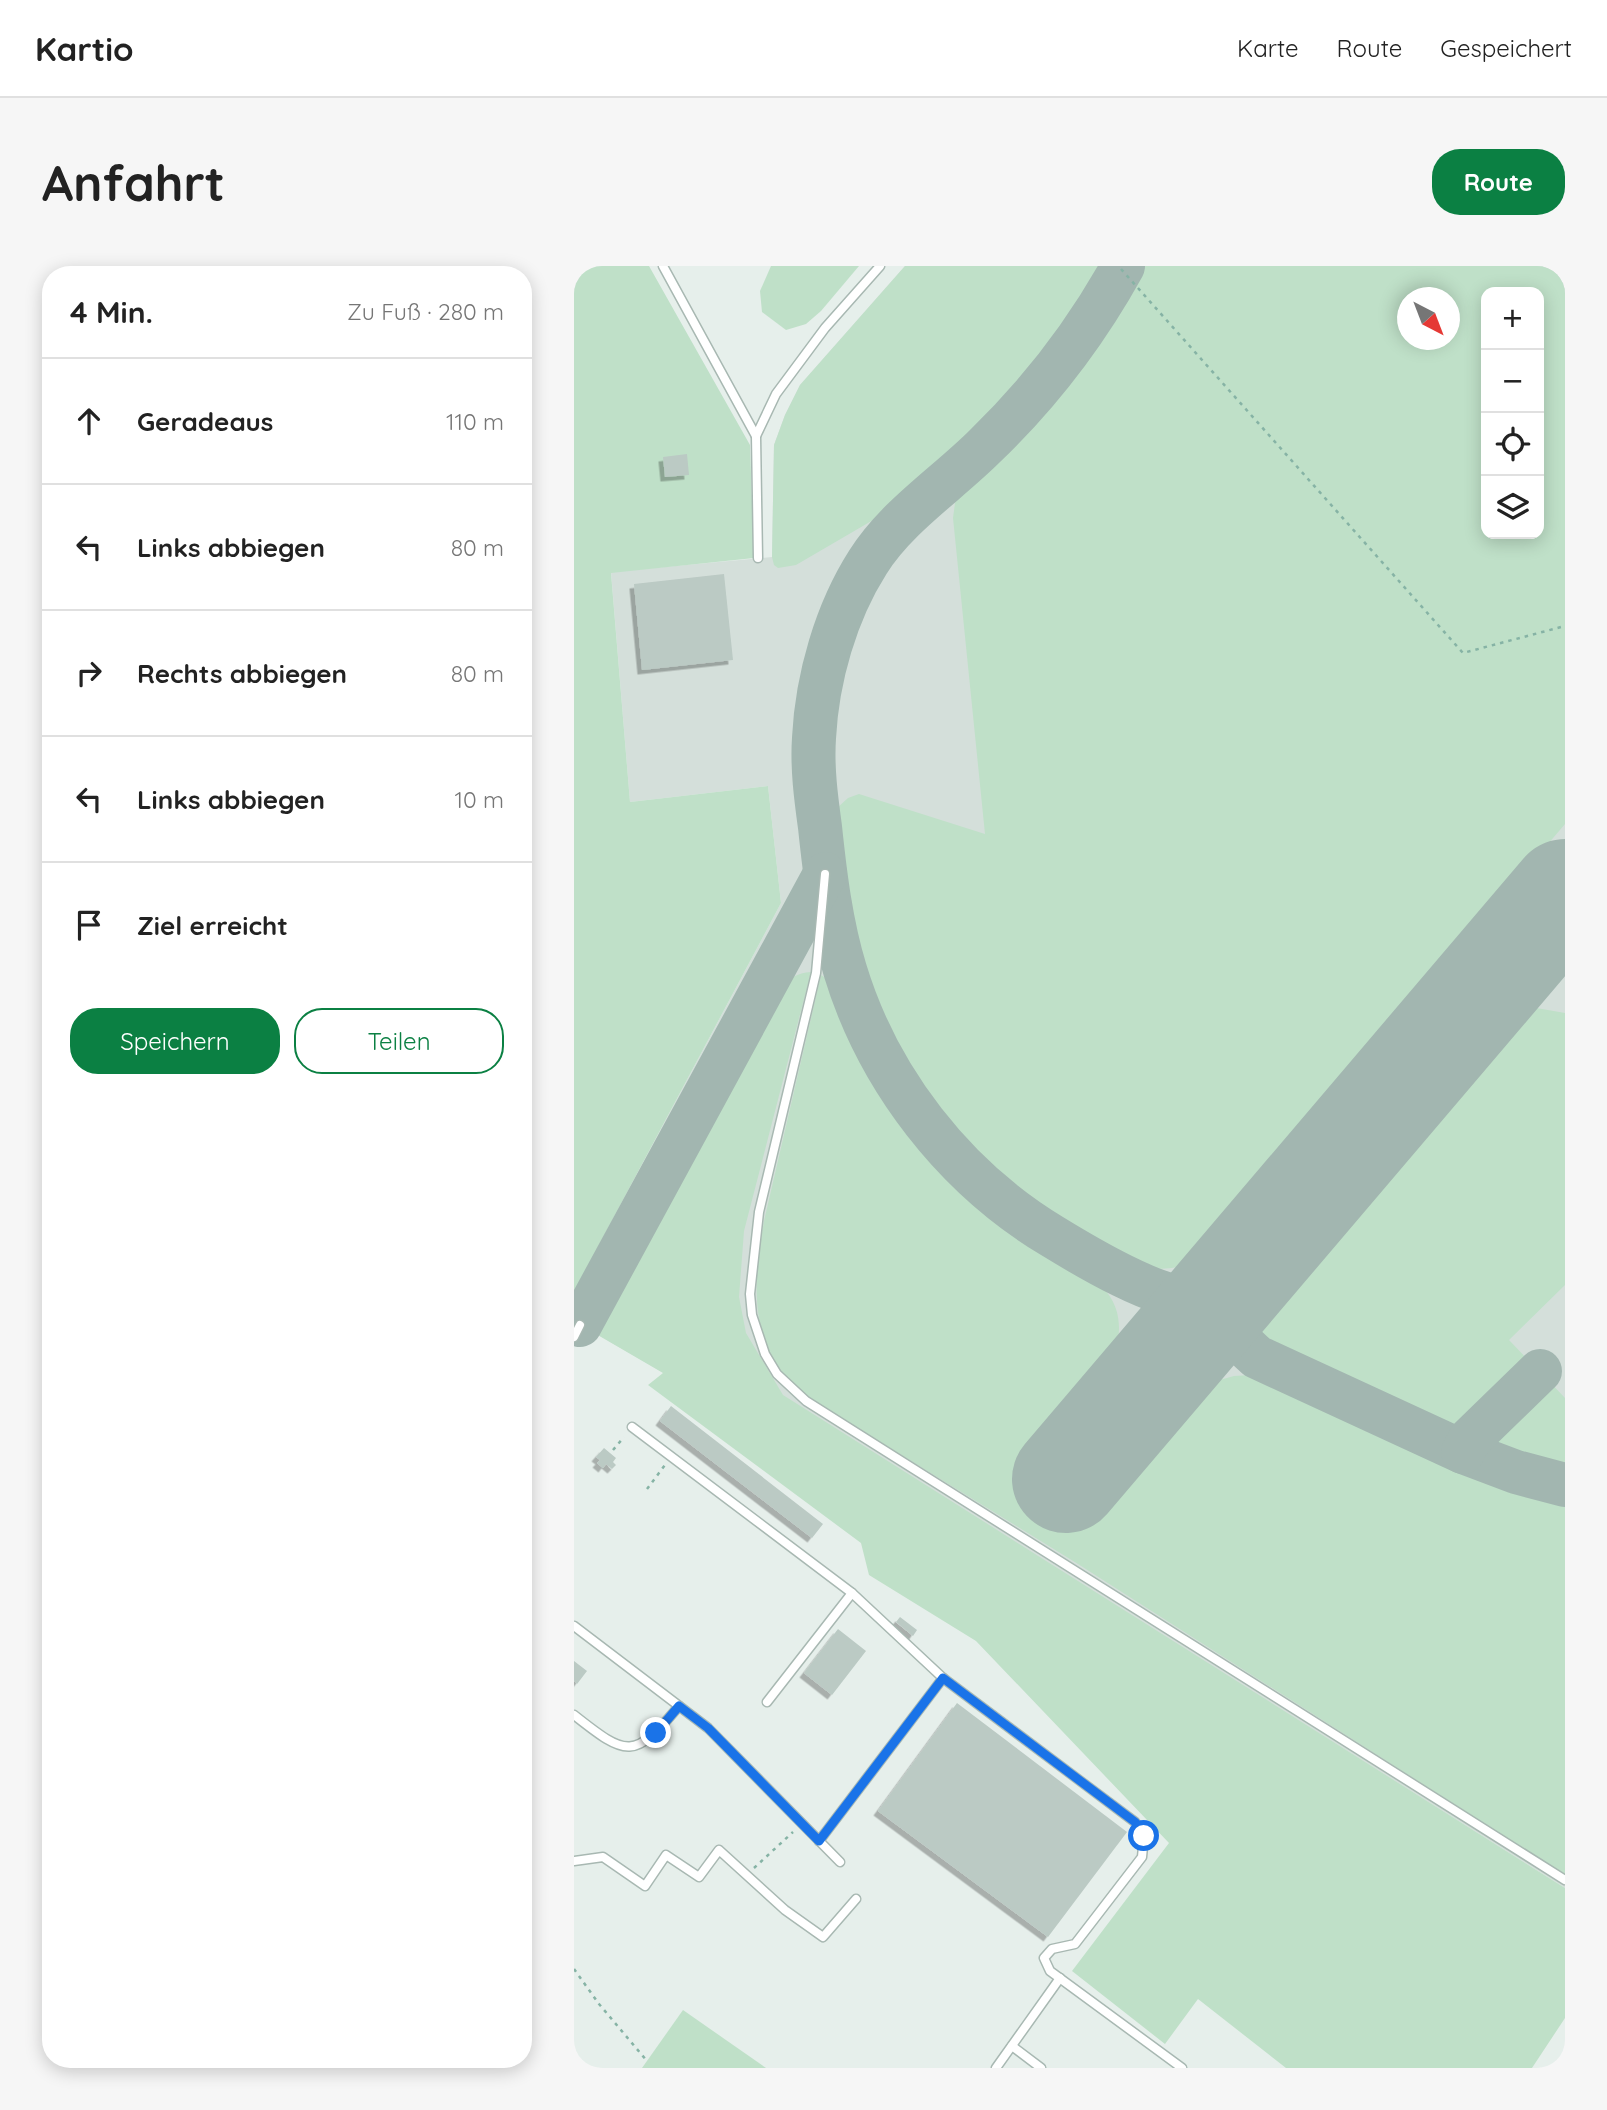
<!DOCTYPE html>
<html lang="de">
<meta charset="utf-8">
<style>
body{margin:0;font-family:Quicksand,sans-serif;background:#f6f6f6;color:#222}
.controls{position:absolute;right:21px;top:21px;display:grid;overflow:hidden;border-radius:14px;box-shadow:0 4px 18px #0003}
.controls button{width:63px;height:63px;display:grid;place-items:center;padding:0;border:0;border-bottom:2px solid #e0e0e0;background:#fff;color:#222;font:35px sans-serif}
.compass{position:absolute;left:823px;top:21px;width:63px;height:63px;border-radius:50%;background:#fff;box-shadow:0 4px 18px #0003;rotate:138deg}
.stop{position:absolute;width:21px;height:21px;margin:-16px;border:5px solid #1a73e8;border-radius:50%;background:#fff}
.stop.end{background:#1a73e8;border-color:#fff;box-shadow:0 2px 7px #0008}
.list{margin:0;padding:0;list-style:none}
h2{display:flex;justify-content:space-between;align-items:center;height:91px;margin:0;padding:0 28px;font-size:30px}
h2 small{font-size:23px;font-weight:400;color:#767676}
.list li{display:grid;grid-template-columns:46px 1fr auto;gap:21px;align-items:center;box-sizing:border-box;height:126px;padding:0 28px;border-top:2px solid #e0e0e0}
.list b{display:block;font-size:26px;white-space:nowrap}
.list em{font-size:23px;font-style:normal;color:#767676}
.actions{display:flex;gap:14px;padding:21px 28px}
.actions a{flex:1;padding:16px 0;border:2px solid #0b8043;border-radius:28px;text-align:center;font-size:24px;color:#0b8043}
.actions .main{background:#0b8043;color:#fff}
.icon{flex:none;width:38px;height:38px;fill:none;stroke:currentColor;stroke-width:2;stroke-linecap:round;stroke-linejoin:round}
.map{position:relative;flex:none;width:991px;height:1802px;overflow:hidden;border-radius:28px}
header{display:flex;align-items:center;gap:42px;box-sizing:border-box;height:98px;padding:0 35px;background:#fff;border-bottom:2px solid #e0e0e0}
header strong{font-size:33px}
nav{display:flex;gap:38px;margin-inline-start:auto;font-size:24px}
.intro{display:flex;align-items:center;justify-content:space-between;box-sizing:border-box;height:168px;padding:0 42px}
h1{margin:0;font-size:49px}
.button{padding:18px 32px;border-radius:28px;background:#0b8043;color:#fff;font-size:24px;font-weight:700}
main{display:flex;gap:42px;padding:0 42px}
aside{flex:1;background:#fff;border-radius:28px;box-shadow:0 4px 18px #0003}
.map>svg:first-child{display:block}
.built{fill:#d4dfda;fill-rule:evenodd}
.green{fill:#bfe0c8;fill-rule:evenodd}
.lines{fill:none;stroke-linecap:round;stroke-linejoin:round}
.taxiway{stroke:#a2b6b0;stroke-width:44}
.runway{stroke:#a2b6b0;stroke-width:108}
.building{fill:#bbcac4;filter:url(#shadow)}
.lane-casing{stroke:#a8b8b2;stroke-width:11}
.path{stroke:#86b3a5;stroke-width:2.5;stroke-dasharray:3.5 5;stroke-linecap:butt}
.lane{stroke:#fff;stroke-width:8}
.route{stroke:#1a73e8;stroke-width:9}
</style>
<header>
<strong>Kartio</strong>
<nav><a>Karte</a><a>Route</a><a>Gespeichert</a></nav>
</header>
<div class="intro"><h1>Anfahrt</h1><a class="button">Route</a></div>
<main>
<aside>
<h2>4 Min.<small>Zu Fuß · 280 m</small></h2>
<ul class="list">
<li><svg class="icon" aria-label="ahead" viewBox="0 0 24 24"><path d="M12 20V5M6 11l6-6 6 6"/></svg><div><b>Geradeaus</b></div><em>110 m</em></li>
<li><svg class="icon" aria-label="left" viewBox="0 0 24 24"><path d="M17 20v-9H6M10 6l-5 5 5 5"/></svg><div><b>Links abbiegen</b></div><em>80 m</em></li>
<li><svg class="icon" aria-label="right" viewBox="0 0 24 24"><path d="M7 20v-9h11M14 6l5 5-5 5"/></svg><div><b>Rechts abbiegen</b></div><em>80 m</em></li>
<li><svg class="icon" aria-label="left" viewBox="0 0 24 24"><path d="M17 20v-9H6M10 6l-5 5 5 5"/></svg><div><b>Links abbiegen</b></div><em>10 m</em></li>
<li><svg class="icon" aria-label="arrive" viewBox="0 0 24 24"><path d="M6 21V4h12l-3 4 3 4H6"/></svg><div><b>Ziel erreicht</b></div></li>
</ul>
<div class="actions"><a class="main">Speichern</a><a>Teilen</a></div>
</aside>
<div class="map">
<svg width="991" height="1802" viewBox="0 0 991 1802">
<defs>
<filter id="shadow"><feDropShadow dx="-4.5" dy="4.5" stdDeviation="0" flood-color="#0004"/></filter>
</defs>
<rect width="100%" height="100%" fill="#e6efeb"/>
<path class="built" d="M331 0H991V1622L700 1439 90 1107 0 1055V1026L207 637 194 520 56 536 37 306 198 291 200 179 211 149 226 119ZM912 26H965V268H912ZM834 32H876V74H834Z"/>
<g class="green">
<path d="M0 0H75L176 179 180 292 37 307 56 536 194 520 207 637 0 1026Z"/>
<path d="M197 0H285L247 45 232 58 212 64 188 46 186 25Z"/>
<path d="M331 0H528L496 53 442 126 401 169 306 250 222 299 204 302 200 299 198 291 200 179 211 149 226 119Z"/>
<path d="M566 0H991V558L620 995C579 1014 552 994 516 975 430 929 366 866 320 779 313 766 304 752 299 737 278 680 269 620 261 561L263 542 274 532 285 528 411 568 379 252 381 237 388 226 465 148 496 110 551 30ZM912 26H965V268H912ZM834 32H876V74H834Z"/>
<path d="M237 706 170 965 165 1031 172 1067 209 1129 991 1622V1752L958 1802H712L624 1733 591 1778 498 1705 595 1577 402 1375 295 1309 287 1277 74 1119 89 1107 22 1068 206 723C215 712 223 707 237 706Z"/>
<path d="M247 709C268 721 273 751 283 772 292 789 301 807 311 824 334 860 362 891 393 922 413 941 435 959 459 975 502 1004 561 1019 541 1087L454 1192 520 1248 624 1127 642 1115 660 1110 677 1109 694 1113 881 1199 969 1230 991 1233V1609L504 1298 222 1124C174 1073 179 1019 190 955Z"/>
<path d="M951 740 991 747V1019L935 1074 958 1098 912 1147 881 1166 702 1085 687 1065 685 1054Z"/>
<path d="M972 1112 991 1132V1203L920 1182C918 1178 917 1176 918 1172 920 1160 962 1123 972 1112Z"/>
<path d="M109 1744 192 1802H68Z"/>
</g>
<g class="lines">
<g class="taxiway">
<path d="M549 0C512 67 466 127 411 180 373 218 323 250 294 296 262 346 243 412 240 472 238 502 242 532 246 561 251 609 257 658 271 704 304 813 380 911 478 970 509 989 587 1036 621 1032 641 1029 655 1018 669 1005"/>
<path d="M669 1005C648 1047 646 1058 683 1091L889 1186 942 1206 991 1219"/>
<path d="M6 1059 251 608"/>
<path d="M889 1186 896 1173 966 1105"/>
</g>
<path class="runway" d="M492 1213 991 627"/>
</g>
<g class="building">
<path d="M113 188 115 209 91 211 89 191Z"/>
<path d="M150 308 159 394 68 404 60 318Z"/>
<path d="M97 1140 249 1258 238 1272 86 1155Z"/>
<path d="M30 1182 42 1192 39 1196 42 1199 38 1203 32 1198 29 1202 23 1197 26 1194 22 1191Z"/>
<path d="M326 1351 343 1364 339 1370 322 1356Z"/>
<path d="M264 1363 292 1385 258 1429 230 1407Z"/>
<path d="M0 1395 13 1405 3 1418 0 1415Z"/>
<path d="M383 1437 553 1566 474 1671 304 1545Z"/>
</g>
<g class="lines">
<g class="lane-casing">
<g id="lane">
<path d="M89 0 182 170"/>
<path d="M184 292 182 170 202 128 251 62 306 0"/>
<path d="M251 608 242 707 185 946 176 1028 178 1049 191 1088 203 1108 232 1135 991 1614"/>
<path d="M0 1071 6 1059"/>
<path d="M58 1161 278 1327 369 1412 561 1556 570 1570 568 1591 501 1678 478 1683 470 1692 476 1705 608 1802"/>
<path d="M0 1360 134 1462 266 1596"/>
<path d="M193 1436 278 1327"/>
<path d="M0 1449C53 1491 60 1494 105 1440"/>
<path d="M245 1575 369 1412"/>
<path d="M0 1595 29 1591 71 1620 92 1589 125 1611 145 1584 211 1644 249 1671 282 1633"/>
<path d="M438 1780 467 1802"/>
<path d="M422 1802 486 1712"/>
</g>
</g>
<g class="path">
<path d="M547 3 889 387 991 360"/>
<path d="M39 1184 50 1171"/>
<path d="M73 1223 91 1199"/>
<path d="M180 1602 219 1566"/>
<path d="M0 1703 25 1738 73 1795"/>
</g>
<use href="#lane" class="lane"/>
</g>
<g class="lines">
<path class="route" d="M82 1467 105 1440 134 1462 245 1575 369 1412 561 1556 570 1570"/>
</g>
</svg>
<div class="controls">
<button>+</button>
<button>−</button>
<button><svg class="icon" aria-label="locate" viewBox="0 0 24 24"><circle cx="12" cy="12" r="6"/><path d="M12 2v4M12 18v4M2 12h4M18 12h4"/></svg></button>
<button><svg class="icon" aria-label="layers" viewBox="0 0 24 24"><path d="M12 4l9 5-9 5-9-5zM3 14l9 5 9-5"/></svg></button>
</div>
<svg class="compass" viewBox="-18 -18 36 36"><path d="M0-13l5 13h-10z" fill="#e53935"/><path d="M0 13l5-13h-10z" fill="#767676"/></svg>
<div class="stop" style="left:570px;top:1570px"></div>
<div class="stop end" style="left:82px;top:1467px"></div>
</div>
</main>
